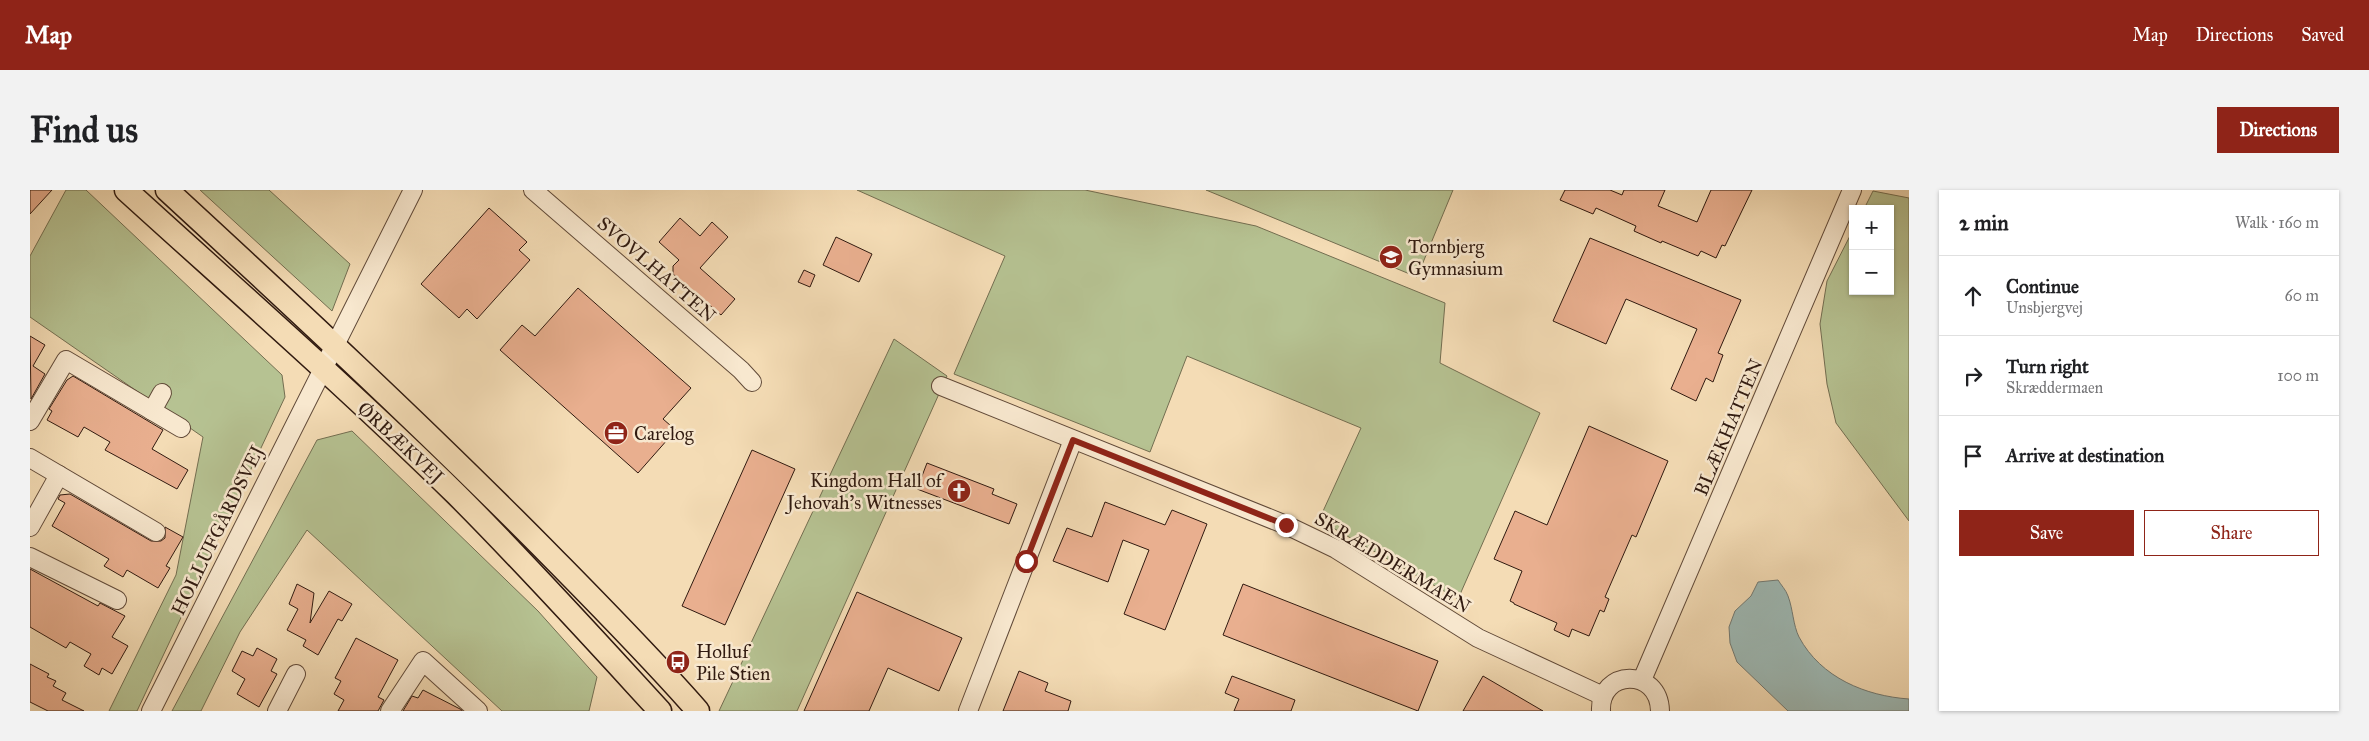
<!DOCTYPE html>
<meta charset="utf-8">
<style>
body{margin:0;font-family:"IM FELL Great Primer",serif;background:#f2f2f2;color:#202124}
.controls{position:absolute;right:15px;top:15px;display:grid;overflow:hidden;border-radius:0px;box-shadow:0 1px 4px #0004}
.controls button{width:45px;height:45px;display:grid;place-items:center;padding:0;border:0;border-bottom:1px solid #e0e0e0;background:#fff;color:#202124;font:25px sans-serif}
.stop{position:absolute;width:15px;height:15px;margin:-11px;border:4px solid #8f2418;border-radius:50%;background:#fff}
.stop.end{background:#8f2418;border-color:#fff;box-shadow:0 1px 5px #0008}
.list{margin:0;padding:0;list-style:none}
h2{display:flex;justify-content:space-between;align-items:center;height:65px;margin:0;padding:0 20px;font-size:21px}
h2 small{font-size:16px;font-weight:400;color:#757577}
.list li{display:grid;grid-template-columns:32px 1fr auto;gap:15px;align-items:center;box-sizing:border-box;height:80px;padding:0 20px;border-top:1px solid #e0e0e0}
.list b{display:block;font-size:19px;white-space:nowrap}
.list p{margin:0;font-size:16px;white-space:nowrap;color:#757577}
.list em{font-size:16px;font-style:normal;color:#757577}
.actions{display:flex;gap:10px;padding:15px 20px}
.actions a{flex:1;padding:11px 0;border:1px solid #8f2418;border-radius:0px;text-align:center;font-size:18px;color:#8f2418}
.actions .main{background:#8f2418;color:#fff}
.icon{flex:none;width:28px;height:28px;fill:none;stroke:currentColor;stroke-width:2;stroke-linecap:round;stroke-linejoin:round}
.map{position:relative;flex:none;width:1879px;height:521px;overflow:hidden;border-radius:0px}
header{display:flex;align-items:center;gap:30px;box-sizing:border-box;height:70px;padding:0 25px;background:#8f2418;color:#fff}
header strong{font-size:24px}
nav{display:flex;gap:28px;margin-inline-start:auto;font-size:18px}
.intro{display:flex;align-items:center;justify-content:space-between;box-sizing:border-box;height:120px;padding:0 30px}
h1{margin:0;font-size:35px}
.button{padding:12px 22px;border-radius:0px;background:#8f2418;color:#fff;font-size:18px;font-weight:700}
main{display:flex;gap:30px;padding:0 30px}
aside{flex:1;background:#fff;border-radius:0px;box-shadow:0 1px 4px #0004}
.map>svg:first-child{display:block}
.green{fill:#b6c292;stroke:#736e51}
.water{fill:#9ebab6;stroke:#727a74}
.building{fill:#e9af8f;stroke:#301a10}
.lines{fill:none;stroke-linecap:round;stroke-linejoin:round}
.minor-casing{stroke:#614a39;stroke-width:20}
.major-casing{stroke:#301a10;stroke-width:25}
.minor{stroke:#f8e8cf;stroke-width:18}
.major{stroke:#f4dcb5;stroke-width:22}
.route{stroke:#8f2418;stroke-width:6}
.labels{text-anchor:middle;stroke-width:5;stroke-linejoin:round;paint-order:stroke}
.poi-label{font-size:19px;fill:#301a10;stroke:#f8e8cf;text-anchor:start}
.street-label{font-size:19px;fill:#301a10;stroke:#f8e8cf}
</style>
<header>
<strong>Map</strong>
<nav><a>Map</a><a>Directions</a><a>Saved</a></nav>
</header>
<div class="intro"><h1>Find us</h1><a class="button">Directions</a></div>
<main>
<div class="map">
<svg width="1879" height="521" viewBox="0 0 1879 521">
<rect width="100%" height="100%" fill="#f4dcb5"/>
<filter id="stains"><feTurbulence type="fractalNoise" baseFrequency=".004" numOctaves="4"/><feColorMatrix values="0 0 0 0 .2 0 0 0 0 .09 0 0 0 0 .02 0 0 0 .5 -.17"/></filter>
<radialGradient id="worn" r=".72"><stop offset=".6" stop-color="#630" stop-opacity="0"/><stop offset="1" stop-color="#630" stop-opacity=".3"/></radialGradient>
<g class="green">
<path d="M36 0H56L252 185 255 207 107 521H79L146 385 173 247 0 127V66Z"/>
<path d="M170 0H239L320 74 302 121Z"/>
<path d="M827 0H1055L1226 36 1415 113 1410 173 1510 223 1428 409 1289 330 1331 238 1157 166 1120 262 924 184 975 66Z"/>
<path d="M1176 0H1423L1387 87Z"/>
<path d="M1843 1 1879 8V331L1806 233 1797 194 1790 134 1797 91 1823 40V101H1860V19H1834Z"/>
<path d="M864 149 917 186 767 521H689Z"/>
<path d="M322 241 508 421 567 487 559 521H472L277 340 210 442 171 521H142L287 250Z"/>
</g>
<path class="water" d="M1748 390C1751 395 1756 400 1758 406 1763 419 1763 435 1769 447 1791 488 1836 506 1879 509V521H1758L1707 472 1700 453 1699 437 1705 421 1721 406 1728 392Z"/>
<g class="building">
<path d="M0 0H22L0 24Z"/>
<path d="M1535 0H1580L1592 5 1594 0H1635L1628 16 1667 32 1681 0H1722L1695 56 1692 55 1686 68 1671 61 1668 66 1632 51 1631 53 1604 41 1606 36 1566 18 1563 24 1530 10Z"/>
<path d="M459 18 497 52 489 60 500 70 447 129 437 119 429 128 391 94Z"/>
<path d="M650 28 670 46 682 32 698 47 670 78 705 109 691 125 643 84V76L649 70 629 52Z"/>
<path d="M806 47 842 64 829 92 793 75Z"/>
<path d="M1560 48 1711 110 1688 163 1693 165 1683 192 1676 188 1666 211 1641 199 1667 139 1596 109 1576 154 1523 131Z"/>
<path d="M774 80 785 85 780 97 768 92Z"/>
<path d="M548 98 661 198 633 229 648 242 640 251 638 249 608 283 470 160 492 135 505 146Z"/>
<path d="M0 146 15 155 3 176 15 184 1 209Z"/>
<path d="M43 186 133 240 122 259 158 280 147 299 75 260 80 252 54 237 48 247 17 230 22 221 19 219 37 190Z"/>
<path d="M1559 236 1638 271 1606 347 1602 345 1575 407 1579 409 1574 422 1570 420 1559 446 1542 439 1539 447 1524 440 1527 433 1484 414V413L1480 411 1492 381 1464 369 1485 321 1517 335Z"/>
<path d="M722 260 765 279 695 435 652 416Z"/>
<path d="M897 273 964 299 962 304 987 314 979 334 887 299Z"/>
<path d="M40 304 121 351H131L135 348V337L153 347 136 376 140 378 128 398 97 380 93 387 74 376 79 369 22 336 35 313 28 309 30 305Z"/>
<path d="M1075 312 1135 335 1142 320 1177 334 1135 440 1094 424 1119 360 1093 350 1078 392 1023 371 1037 338 1062 347Z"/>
<path d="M0 379 68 416 70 413 95 426 82 447 98 456 82 484 72 478 69 485 54 476 61 464 40 452 36 458 0 437Z"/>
<path d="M267 394 284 403 280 433 299 401 322 414 312 431 308 429 288 465 273 456 276 450 257 440 268 419 259 414Z"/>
<path d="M1213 394 1408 471 1388 521 1193 445Z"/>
<path d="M827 402 932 448 909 501 858 478 839 521H774Z"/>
<path d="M326 448 368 470 348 507 354 510 348 521H308L314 510 304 504 311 491 305 488Z"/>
<path d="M227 458 247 469 241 481 247 484 229 517 207 504 215 489 202 481 212 461 223 466Z"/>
<path d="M0 474 19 484 17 487 26 491 23 496 36 503 32 510 54 521H18L0 512Z"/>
<path d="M989 481 1018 493 1015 501 1041 511 1038 521H973Z"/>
<path d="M1202 486 1265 510 1261 521H1204L1209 509 1195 503Z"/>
<path d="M1453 486 1513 521H1433Z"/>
<path d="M393 500 432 520V521H373L382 506 388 508Z"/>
</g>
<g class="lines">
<g class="minor-casing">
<g id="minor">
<path d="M503 0 711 180 722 192"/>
<path d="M911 196 1256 335 1306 359 1448 448 1573 506"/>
<path d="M122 221 132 203"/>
<path d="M0 231 36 170 151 238"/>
<path d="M0 268 126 342"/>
<path d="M0 337 29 285"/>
<path d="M0 367 87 410"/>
<path d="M1612 490 1822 0"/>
<path d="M121 521 383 0"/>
<path d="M247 521 266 484"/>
<path d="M360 521 393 471 448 521"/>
<path d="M938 521 1043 250"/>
<path d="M1571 521C1569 479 1629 477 1630 521"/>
</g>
</g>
<g class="major-casing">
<g id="major">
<path d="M96 0C206 100 319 199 426 304 496 374 563 448 630 521"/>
<path d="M137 0C264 117 390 234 512 357 565 411 618 464 668 521"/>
</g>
</g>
<use href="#minor" class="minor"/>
<use href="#major" class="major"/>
</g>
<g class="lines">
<path class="route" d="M996 371 1043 250 1256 335"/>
</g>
<defs>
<g id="school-disc" transform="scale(1.25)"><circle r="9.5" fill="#8f2418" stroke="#f8e8cf"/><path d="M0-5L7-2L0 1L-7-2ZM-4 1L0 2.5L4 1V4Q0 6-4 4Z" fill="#fff"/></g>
<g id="office-disc" transform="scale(1.25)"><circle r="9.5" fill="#8f2418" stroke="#f8e8cf"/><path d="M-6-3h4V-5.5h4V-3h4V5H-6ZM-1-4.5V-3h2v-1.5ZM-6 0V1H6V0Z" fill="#fff"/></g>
<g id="church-disc" transform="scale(1.25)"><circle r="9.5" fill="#8f2418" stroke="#f8e8cf"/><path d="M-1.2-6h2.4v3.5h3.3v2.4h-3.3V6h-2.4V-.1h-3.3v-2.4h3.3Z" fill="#fff"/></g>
<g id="bus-disc" transform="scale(1.25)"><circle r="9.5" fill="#8f2418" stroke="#f8e8cf"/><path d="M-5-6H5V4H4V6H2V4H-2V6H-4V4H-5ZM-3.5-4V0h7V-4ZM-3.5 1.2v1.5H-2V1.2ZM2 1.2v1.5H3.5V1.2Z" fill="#fff"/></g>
</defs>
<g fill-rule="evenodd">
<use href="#school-disc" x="1361" y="67"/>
<use href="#office-disc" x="586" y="243"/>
<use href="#church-disc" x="929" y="301"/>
<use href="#bus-disc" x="648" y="472"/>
</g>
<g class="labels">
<g class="poi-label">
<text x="1378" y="63">Tornbjerg<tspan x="1378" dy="22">Gymnasium</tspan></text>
<text x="604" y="250">Carelog</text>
<text x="912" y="297" text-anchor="end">Kingdom Hall of<tspan x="912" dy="22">Jehovah's Witnesses</tspan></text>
<text x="666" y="468">Holluf<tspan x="666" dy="22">Pile Stien</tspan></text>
</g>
<g class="street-label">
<text transform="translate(627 79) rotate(41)" y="7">SVOVLHATTEN</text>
<text transform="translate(1698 237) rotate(-67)" y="7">BLÆKHATTEN</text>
<text transform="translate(371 252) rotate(43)" y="7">ØRBÆKVEJ</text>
<text transform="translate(187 340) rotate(-64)" y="7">HOLLUFGÅRDSVEJ</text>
<text transform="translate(1363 372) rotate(31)" y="7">SKRÆDDERMAEN</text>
</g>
</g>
<rect width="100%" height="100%" filter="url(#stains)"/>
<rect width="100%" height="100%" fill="url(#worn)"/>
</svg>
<div class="controls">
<button>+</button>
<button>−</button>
</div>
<div class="stop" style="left:996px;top:371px"></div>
<div class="stop end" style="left:1256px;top:335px"></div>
</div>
<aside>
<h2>2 min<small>Walk · 160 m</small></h2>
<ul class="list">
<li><svg class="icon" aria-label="ahead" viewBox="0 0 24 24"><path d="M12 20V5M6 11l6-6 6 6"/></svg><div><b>Continue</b><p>Unsbjergvej</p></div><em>60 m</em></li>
<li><svg class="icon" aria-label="right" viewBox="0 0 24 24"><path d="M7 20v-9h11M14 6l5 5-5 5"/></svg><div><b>Turn right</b><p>Skræddermaen</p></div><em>100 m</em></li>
<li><svg class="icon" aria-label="arrive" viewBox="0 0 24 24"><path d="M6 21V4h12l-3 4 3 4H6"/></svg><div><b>Arrive at destination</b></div></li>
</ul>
<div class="actions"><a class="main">Save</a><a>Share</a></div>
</aside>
</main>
